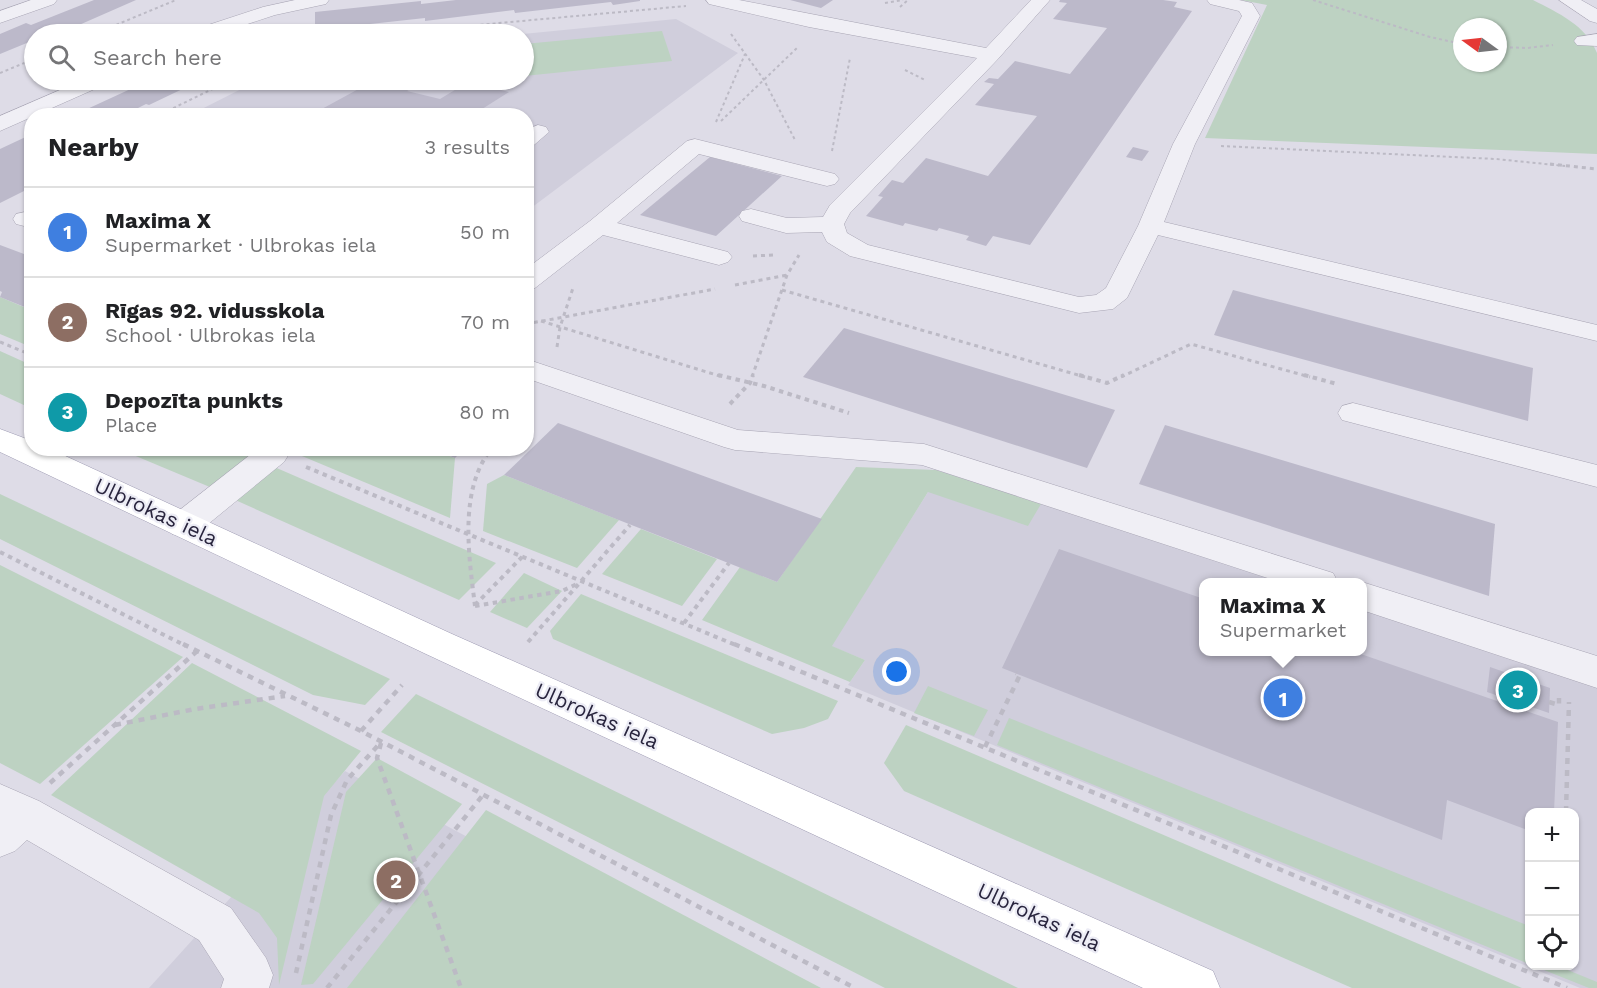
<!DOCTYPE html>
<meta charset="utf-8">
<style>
body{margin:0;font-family:"Work Sans",sans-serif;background:#f6f6f6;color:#202124}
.controls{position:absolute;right:18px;bottom:18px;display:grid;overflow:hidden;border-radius:12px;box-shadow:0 2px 4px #0004}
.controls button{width:54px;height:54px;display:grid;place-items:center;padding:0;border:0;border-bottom:2px solid #e0e0e0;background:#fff;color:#202124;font:30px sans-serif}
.compass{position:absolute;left:1453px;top:18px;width:54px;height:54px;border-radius:50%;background:#fff;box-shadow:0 2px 4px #0004;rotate:285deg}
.you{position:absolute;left:897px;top:672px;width:21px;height:21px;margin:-15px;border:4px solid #fff;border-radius:50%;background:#1a73e8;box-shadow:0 0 0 9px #1a73e833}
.badge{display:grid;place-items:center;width:39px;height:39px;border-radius:50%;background:#2563eb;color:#fff;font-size:20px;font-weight:700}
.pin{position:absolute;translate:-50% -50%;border:3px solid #fff;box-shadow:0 2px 6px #0006}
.popup{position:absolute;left:1199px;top:578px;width:168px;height:78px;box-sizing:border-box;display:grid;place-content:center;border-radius:12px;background:#fff;filter:drop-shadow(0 2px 4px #0005);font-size:20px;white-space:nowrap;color:#757577}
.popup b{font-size:22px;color:#202124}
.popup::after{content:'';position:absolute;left:50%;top:100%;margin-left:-12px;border:12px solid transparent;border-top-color:#fff}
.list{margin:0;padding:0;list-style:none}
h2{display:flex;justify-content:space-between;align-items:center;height:78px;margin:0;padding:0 24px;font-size:26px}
h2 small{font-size:20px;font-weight:400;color:#757577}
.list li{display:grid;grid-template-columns:39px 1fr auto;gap:18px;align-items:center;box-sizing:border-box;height:90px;padding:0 24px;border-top:2px solid #e0e0e0}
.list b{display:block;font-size:22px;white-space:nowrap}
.list p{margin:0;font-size:20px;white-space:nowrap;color:#757577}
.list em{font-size:20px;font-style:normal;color:#757577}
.icon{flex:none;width:33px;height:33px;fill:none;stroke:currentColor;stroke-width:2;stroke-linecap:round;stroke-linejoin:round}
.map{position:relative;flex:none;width:1597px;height:988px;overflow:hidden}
.search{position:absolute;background:#fff;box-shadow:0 2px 4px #0004;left:24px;top:24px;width:510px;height:66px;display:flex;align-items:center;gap:15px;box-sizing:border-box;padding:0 21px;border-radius:33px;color:#757577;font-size:22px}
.panel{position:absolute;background:#fff;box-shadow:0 2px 4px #0004;left:24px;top:108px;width:510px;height:348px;border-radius:24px}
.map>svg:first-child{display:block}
.built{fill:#d0cedc;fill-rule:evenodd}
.green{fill:#bdd2c2;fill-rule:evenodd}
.building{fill:#bcb9ca}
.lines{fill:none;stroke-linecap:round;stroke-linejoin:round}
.minor-casing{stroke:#a8a5b4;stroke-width:1}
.major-casing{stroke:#9e9bb3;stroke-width:1}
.path-far3{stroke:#bcbac5;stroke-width:2;stroke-dasharray:3 3;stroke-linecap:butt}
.path-far2{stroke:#bcbac5;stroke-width:3;stroke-dasharray:4 4;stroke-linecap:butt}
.path-far1{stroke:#bcbac5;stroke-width:4;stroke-dasharray:4.5 4.5;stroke-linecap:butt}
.path{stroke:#bcbac5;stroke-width:4.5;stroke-dasharray:6 6;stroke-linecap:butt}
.minor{fill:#f0eff5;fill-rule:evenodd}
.major{fill:#fff;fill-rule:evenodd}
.labels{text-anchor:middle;stroke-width:4.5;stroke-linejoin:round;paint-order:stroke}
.near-street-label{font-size:21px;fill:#29253e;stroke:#ececf5}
</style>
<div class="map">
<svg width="1597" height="988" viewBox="0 0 1597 988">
<rect width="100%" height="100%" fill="#dedce7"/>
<g class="built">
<path d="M676 19 738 53 527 211 526 116H188L259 80H524L523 34Z"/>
<path d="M942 470 1285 582H1204V652H1362L1363 608 1597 685V988H1580L848 685 865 660 831 646ZM1530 812H1574V966H1530Z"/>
<path d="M345 771 747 988H149Z"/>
</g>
<g class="green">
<path d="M1241 0H1533C1558 13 1586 25 1597 53V154L1205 138 1267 5ZM1462 27H1498V63H1462Z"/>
<path d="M662 31 672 61 524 76V44Z"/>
<path d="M0 297 31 310V347L0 334Z"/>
<path d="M0 351 31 365V403L26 406 0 394Z"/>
<path d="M119 449H231L256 459 217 490Z"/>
<path d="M294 449H430L455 458 450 518 290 451Z"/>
<path d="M272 466 496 563 459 600 233 499Z"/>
<path d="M856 467 936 470 1041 504 1028 526 928 492 832 646 865 660 850 682 702 620 740 567 777 582Z"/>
<path d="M504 475 619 520 577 568 483 531 487 484Z"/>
<path d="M0 494 390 679 365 705 313 695 0 539Z"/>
<path d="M641 529 717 559 682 606 602 574Z"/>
<path d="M0 565 183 657 40 784 0 763Z"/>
<path d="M524 573 562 591 527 628 490 612Z"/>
<path d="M581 594 838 701 828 719 804 728 772 734 553 639 550 631Z"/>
<path d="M192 663 361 751 324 796 279 985 277 938 259 913 51 795Z"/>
<path d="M928 686 988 710 974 736 914 713Z"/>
<path d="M416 694 1018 988H885L381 732Z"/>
<path d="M1009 718 1529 926V964L997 745Z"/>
<path d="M906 725 1522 988H1352L904 791 884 763Z"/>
<path d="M377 758 462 804 313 984 301 985 346 792Z"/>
<path d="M486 810 821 988H347Z"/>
<path d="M1534 966H1558L1597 982V988H1589Z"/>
</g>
<g class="building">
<path d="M94 0H136L79 25 56 32 51 31 34 34V38L31 39 34 40 0 54V34L26 23 31 25Z"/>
<path d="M456 0H640V1L613 5 611 2 515 13 514 10 425 21V18L315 30V12L421 1V4Z"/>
<path d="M790 0H833L821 8Z"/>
<path d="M1060 0H1163L1177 2 1174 7 1192 11 1030 245 993 236 986 246 966 240 969 236 939 228 937 231 905 223 903 226 866 216 883 197 878 196 892 180 903 183 926 158 988 176 1037 116 975 105 994 84 984 82 989 78 998 79 1015 61 1070 74 1107 28 1053 19 1067 3 1059 2Z"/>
<path d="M150 80H197L190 83 193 84 149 105 146 104 122 116H72Z"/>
<path d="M375 80H426L407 91 440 99 468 82 509 92 471 116H309Z"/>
<path d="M32 134V159L28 161 32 162V187L0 203V149Z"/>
<path d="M1133 147 1149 151 1142 161 1126 157Z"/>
<path d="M710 157 782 176 716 236 640 215Z"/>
<path d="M0 245 32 257V310L0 297 2 292 0 291Z"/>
<path d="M1233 290 1533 368 1528 421 1214 335Z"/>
<path d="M844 328 1115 410 1087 468 803 377Z"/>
<path d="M558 423 822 519 777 582 504 475Z"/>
<path d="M1165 425 1495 524 1489 596 1139 484Z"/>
<path d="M431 448H465L455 458Z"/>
<path d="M1059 549 1204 599V652H1355L1558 722 1554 812H1530V831L1447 800 1442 840 1002 668Z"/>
<path d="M1490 667 1550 688 1549 713 1487 692Z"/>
</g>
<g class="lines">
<g class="minor-casing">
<g id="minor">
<path d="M31 0H57L54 4 0 23V11Z"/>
<path d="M295 0H329L326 4 275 15 217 34H190L193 30 263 7Z"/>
<path d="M706 0H739L986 48 1031 0H1050L998 59 850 213 844 224 847 233 868 245 1079 297 1096 295 1106 288 1138 226 1173 144 1242 16 1239 11 1210 4 1207 0H1239L1252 3 1260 16 1195 144 1164 222 1597 325V341L1158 235 1127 298 1113 309 1079 313 850 256 827 242 822 232 786 233 742 221 739 216 742 211 751 209 787 218 823 217 830 205 977 58 809 27 709 4Z"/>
<path d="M1559 0H1581L1597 9V23L1590 21Z"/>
<path d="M1597 34V46L1577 45 1574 41 1577 37Z"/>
<path d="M83 80H109L106 84 0 131V116Z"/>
<path d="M538 125 546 127 549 132 534 145 526 147V130Z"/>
<path d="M695 139 835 174 839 179 835 184 827 186 699 154 617 223 728 252 732 257 728 262 719 265 603 235 535 288 526 290V269L590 221 687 141Z"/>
<path d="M25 212 32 213V228L16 224 13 219 16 214Z"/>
<path d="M526 359 738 430 924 444 1333 573 1338 582H1280L922 465 735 450 724 447 526 378Z"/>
<path d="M1353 403 1597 465V487L1342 420 1338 413 1342 406Z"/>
<path d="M259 448H285L289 454 284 462 196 534 184 537 172 534 167 525 172 516Z"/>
<path d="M1361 582H1362L1597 656V688L1362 610Z"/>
<path d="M0 784 39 801 231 908 266 958 273 975 269 988H221L224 979 199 940 27 840 15 851 0 857Z"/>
</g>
</g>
<g class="major-casing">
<path id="major" d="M0 429 32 441V448H48L452 634 1213 971 1220 988H1143L426 654 0 452Z"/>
</g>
<g class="path-far3">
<path d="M1313 0 1430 37 1462 44"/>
<path d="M885 3 903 0"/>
<path d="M900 7 908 0"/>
<path d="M94 34 176 0"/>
<path d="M379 34 686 6"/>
<path d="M731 34 764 80 795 140"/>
<path d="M1498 47 1527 48 1553 45"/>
<path d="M905 70 925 80"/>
<path d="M0 73 34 59"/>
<path d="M157 116 231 80"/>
<path d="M721 121 798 47"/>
<path d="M716 122 745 54"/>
<path d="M1221 146 1496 159 1565 166"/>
<path d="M832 151 850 58"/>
</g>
<g class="path-far2">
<path d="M1550 164 1597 169"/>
<path d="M753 256 773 255"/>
<path d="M735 285 787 275"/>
<path d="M782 290 1085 377"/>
<path d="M541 321 723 377"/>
<path d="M526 324 715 289"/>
<path d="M0 342 32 355"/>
<path d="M557 347 560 327 573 288"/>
<path d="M752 377 787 275 799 255"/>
<path d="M1121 377 1191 344 1310 377"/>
</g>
<g class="path-far1">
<path d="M718 375 764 386 849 413"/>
<path d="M1079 375 1107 383 1124 375"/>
<path d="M1304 375 1337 384"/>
<path d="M730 404 750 383 753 375"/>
<path d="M306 467 738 646"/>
<path d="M0 552 186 646"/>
<path d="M475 605 523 556"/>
<path d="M475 606C469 557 458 489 492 448"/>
<path d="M475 606 562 591 579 583"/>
<path d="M684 623 729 563"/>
<path d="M528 642 630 525"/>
</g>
<g class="path">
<path d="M183 644 361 731 855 988"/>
<path d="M734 644 1567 988"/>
<path d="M1549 702 1559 705V698"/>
<path d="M115 725 195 709 285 696"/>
<path d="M361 731 402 685"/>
<path d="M381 743 377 758 461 988"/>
<path d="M985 747 1020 675 1016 673"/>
<path d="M50 783 197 651"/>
<path d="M1566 812 1569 702"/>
<path d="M296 973 331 815 347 780 381 742"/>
<path d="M327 988 483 795"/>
</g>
<use href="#minor" class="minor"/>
<use href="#major" class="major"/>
</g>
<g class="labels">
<g class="near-street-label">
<text transform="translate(156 512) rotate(25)" y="7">Ulbrokas iela</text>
<text transform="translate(597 716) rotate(24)" y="7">Ulbrokas iela</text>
<text transform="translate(1039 917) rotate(25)" y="7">Ulbrokas iela</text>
</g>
</g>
</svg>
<div class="controls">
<button>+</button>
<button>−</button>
<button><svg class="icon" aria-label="locate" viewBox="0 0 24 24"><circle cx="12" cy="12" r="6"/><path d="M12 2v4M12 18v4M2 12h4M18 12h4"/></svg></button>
</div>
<svg class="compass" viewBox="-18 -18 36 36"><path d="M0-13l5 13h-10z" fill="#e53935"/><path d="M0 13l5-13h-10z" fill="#757577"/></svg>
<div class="you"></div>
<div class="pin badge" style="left:1283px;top:698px;background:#3f7fe0">1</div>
<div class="popup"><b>Maxima X</b>Supermarket</div>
<div class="pin badge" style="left:396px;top:880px;background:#8d6e63">2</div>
<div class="pin badge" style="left:1518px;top:690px;background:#0f9aa8">3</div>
<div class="search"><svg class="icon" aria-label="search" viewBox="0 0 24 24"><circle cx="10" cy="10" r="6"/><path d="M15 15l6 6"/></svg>Search here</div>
<section class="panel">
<h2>Nearby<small>3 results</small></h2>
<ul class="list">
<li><span class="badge" style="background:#3f7fe0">1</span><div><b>Maxima X</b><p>Supermarket · Ulbrokas iela</p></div><em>50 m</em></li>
<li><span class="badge" style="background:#8d6e63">2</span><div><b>Rīgas 92. vidusskola</b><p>School · Ulbrokas iela</p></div><em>70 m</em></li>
<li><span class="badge" style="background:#0f9aa8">3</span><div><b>Depozīta punkts</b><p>Place</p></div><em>80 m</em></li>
</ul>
</section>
</div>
